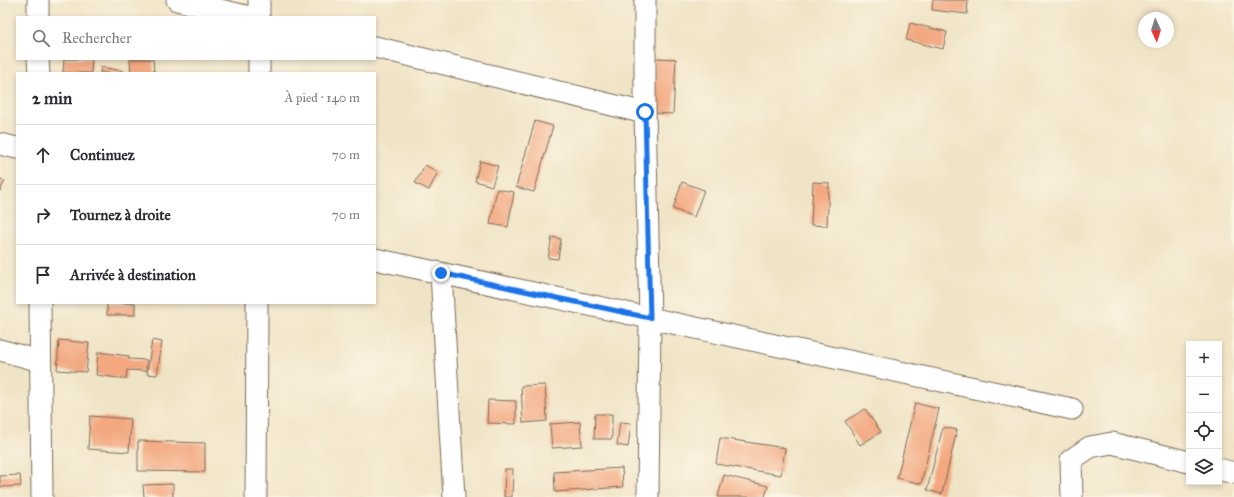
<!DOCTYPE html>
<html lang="fr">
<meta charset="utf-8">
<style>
body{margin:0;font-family:"IM FELL Great Primer",serif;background:#f2f2f3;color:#2b2b33}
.controls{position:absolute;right:12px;bottom:12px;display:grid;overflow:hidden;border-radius:0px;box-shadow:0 2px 6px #0003}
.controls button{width:36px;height:36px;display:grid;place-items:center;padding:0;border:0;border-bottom:1px solid #e1e1e2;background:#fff;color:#2b2b33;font:20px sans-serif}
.compass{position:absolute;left:1138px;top:12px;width:36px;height:36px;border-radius:50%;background:#fff;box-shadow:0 2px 6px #0003;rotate:176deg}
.stop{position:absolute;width:12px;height:12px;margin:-9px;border:3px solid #1a73e8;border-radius:50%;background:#fff}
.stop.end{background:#1a73e8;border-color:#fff;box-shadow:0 1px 4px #0008}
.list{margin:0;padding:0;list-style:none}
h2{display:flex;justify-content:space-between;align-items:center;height:52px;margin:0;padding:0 16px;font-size:17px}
h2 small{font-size:13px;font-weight:400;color:#7c7c81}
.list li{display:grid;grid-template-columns:26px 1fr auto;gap:12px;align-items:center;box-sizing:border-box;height:60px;padding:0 16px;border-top:1px solid #e1e1e2}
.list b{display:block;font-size:15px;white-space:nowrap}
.list em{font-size:13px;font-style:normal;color:#7c7c81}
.icon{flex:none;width:22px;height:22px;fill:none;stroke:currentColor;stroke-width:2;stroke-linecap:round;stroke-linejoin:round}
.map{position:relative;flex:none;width:1234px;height:497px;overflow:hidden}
.search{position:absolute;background:#fff;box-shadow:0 2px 6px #0003;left:16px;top:16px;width:360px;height:44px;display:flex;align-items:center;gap:10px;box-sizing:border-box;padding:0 14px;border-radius:0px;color:#7c7c81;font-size:15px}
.panel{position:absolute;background:#fff;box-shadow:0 2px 6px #0003;left:16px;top:72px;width:360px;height:232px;border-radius:0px}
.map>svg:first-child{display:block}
.building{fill:#f3a880}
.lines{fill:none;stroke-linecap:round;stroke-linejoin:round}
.street-casing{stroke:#7a6b59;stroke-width:23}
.street{stroke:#fff;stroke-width:21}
.route{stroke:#1a73e8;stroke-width:5}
</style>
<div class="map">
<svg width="1234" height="497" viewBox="0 0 1234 497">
<rect width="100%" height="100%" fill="#fcf5e5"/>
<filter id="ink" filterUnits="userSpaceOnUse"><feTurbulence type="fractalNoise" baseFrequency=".025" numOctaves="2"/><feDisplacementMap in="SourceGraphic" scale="8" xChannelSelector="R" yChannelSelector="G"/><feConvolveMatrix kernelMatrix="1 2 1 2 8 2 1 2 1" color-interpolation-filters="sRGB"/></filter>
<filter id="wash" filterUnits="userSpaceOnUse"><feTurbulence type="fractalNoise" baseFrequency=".012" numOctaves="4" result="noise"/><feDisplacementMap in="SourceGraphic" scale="16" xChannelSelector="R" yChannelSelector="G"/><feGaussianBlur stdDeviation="0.9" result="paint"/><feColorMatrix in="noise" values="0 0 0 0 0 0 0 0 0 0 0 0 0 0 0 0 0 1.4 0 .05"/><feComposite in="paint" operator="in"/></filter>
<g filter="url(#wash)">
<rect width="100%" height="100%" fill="#f0e4c6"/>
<g id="blocks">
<g class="building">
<path d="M933 0H968L967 14 932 10Z"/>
<path d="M910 23 947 32 943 49 906 40Z"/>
<path d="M655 58 676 59 673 114 652 113Z"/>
<path d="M64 59H92L91 73H63Z"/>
<path d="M130 59H153L154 73H131Z"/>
<path d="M101 67 123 71V73H100Z"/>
<path d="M535 121 553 126 534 192 516 187Z"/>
<path d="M480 161 498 166 492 186 475 181Z"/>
<path d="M425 165 438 172 429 190 415 183Z"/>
<path d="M0 179 5 181 0 191Z"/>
<path d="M682 182 704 190 694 217 673 209Z"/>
<path d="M813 182 829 183 827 226 811 225Z"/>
<path d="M497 189 514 192 508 227 490 224Z"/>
<path d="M552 237 561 239 558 259 548 258Z"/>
<rect x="107" y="303" width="28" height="12"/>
<path d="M59 340 89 343 86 372 57 370Z"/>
<path d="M152 340 162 342 157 375 147 374Z"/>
<path d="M98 352 129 356 128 359 147 360 146 371 127 370 126 379 96 375Z"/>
<path d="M545 385 547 421 523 423 521 386Z"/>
<path d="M488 400 516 401V424L487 423Z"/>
<path d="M915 403 939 409 921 484 897 478Z"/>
<path d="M865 409 881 432 860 445 845 421Z"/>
<path d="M595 414H612V439H594Z"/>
<path d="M90 416 131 419 129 452 88 449Z"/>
<path d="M580 422 582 446 552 448 550 424Z"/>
<path d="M620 422 631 423 628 447 617 445Z"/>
<path d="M943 427 957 430 942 494 927 490Z"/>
<path d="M720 438 785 448 781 475 716 464Z"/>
<path d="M138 441 205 443V472L138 471Z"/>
<path d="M622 468 623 487 555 492 554 472Z"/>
<path d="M505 469H513L512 497H504Z"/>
<path d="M20 475 21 486 0 487V476Z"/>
<path d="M724 475 768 486 765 497H718Z"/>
<path d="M173 484V497H144L143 485Z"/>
</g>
</g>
</g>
<g filter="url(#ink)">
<use href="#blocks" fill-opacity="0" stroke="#7a6b59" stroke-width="1"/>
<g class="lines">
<g class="street-casing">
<g id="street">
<path d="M38 0V17"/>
<path d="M177 0 250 17"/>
<path d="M259 0V17"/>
<path d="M645 0V113L650 318 648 497"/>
<path d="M375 47 645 113"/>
<path d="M38 59 39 73"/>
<path d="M259 73V59"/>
<path d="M0 144 17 148"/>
<path d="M375 259 1072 409"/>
<path d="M441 273 454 497"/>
<path d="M40 303 42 497"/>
<path d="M0 350 40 361"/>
<path d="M1219 469 1234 473"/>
<path d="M256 497 257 303"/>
<path d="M1072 497 1071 460 1090 447 1112 443 1189 462"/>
</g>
</g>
<use href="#street" class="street"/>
</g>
</g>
<g class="lines" filter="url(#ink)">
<path class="route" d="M441 273 650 318 645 112"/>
</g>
</svg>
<div class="controls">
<button>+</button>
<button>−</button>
<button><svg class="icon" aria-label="locate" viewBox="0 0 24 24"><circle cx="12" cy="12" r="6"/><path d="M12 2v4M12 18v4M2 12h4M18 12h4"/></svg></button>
<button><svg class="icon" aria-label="layers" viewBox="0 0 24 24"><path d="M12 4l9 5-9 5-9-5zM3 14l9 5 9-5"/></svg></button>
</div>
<svg class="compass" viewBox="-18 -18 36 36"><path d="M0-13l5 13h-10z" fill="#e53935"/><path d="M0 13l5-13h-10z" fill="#7c7c81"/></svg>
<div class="stop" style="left:645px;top:112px"></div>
<div class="stop end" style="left:441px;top:273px"></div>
<div class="search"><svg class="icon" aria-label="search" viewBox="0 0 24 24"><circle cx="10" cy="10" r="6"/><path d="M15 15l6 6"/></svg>Rechercher</div>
<section class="panel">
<h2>2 min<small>À pied · 140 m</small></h2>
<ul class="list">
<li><svg class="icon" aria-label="ahead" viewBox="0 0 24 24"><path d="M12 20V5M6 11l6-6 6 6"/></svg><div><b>Continuez</b></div><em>70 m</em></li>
<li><svg class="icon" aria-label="right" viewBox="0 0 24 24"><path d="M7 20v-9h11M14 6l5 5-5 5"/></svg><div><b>Tournez à droite</b></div><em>70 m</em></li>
<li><svg class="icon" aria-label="arrive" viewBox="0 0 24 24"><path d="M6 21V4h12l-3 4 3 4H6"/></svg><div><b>Arrivée à destination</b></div></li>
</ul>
</section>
</div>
